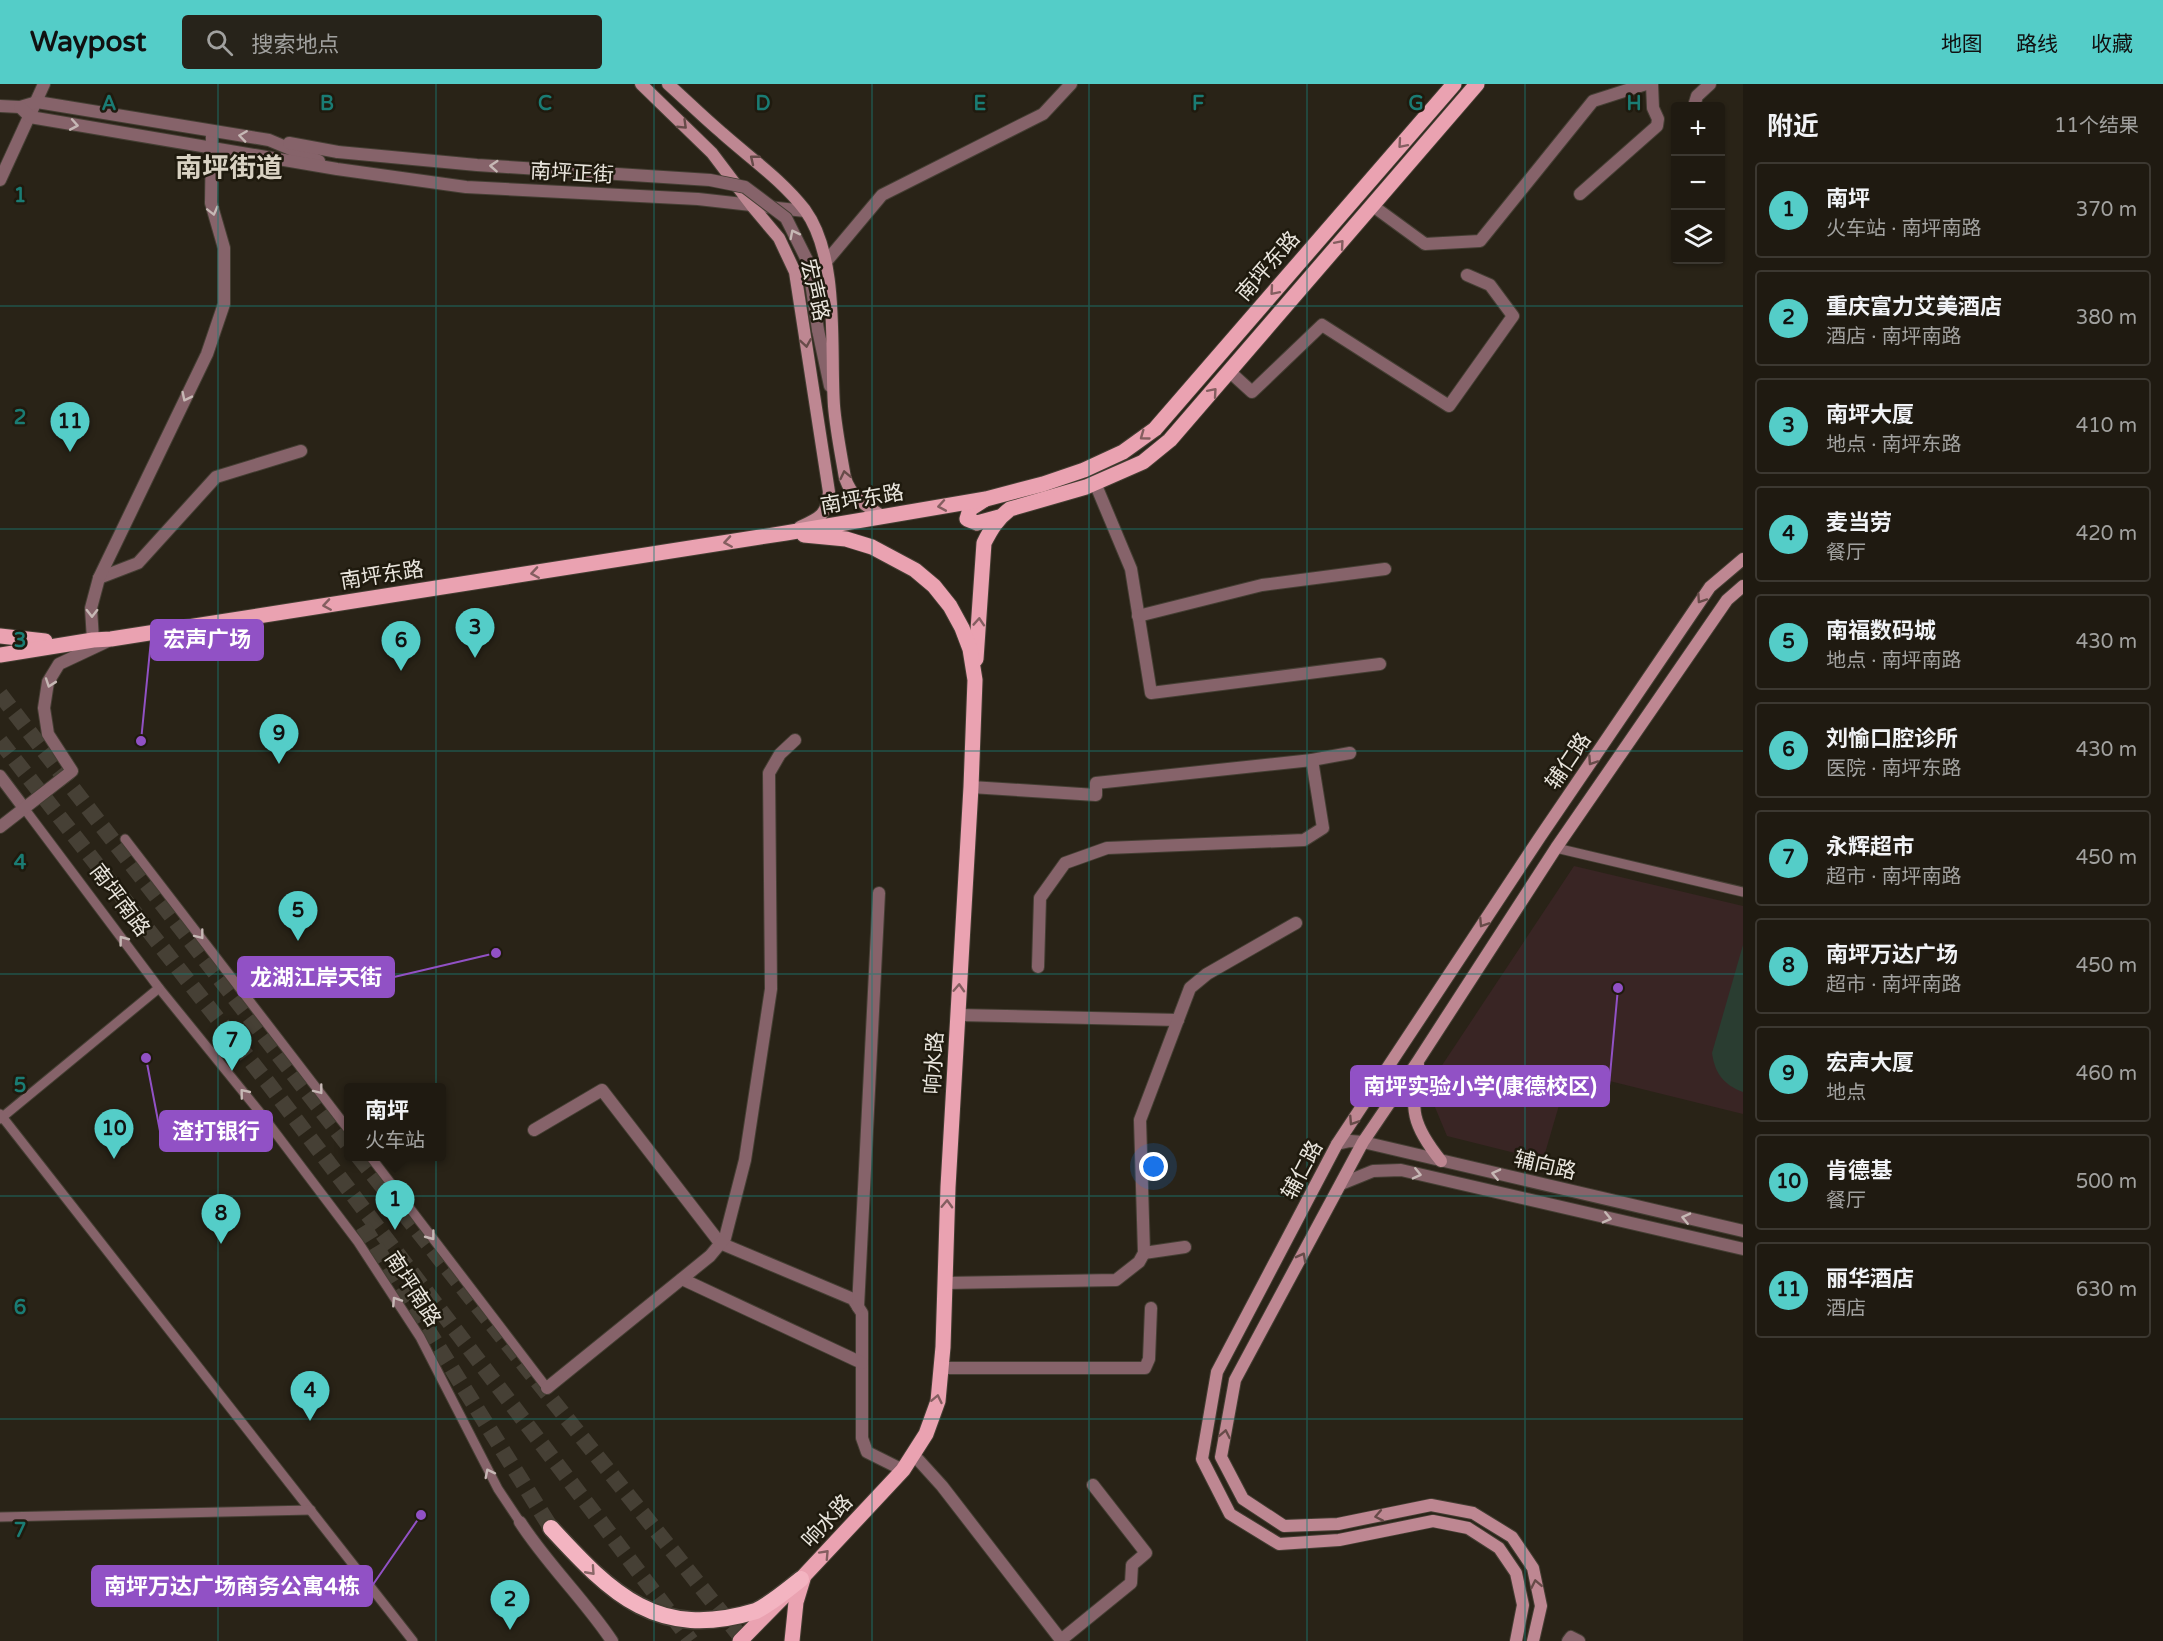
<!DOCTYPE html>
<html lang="zh">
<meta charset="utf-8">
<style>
body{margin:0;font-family:"Varela Round","Noto Sans SC",sans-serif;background:#27231a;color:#f1f3f6}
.controls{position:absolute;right:18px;top:18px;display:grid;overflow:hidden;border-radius:6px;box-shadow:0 2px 4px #0004}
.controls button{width:54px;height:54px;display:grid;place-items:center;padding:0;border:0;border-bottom:2px solid #3c3831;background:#1f1a11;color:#f1f3f6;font:30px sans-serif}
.you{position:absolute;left:1154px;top:1083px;width:21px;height:21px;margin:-15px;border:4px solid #fff;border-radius:50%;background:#1a73e8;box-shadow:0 0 0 9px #1a73e833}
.badge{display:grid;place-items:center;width:39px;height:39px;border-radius:50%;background:#54cdc8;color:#111;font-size:20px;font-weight:700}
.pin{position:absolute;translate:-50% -50px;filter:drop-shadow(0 2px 3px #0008)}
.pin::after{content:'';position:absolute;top:32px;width:21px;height:18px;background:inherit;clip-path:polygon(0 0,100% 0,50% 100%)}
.popup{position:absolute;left:344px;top:999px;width:102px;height:78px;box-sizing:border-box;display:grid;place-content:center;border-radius:6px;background:#1f1a11;filter:drop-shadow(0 2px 4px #0005);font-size:20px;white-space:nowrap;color:#a1a19f}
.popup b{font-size:22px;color:#f1f3f6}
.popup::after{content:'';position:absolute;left:50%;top:100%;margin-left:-12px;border:12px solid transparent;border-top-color:#1f1a11}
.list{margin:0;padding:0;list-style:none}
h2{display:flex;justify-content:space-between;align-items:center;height:78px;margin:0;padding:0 24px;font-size:26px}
h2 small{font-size:20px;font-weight:400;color:#a1a19f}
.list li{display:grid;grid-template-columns:39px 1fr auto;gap:18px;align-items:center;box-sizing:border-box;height:96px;margin:0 12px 12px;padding:0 12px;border:2px solid #3c3831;border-radius:6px}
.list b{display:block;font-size:22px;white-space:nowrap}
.list p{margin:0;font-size:20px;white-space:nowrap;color:#a1a19f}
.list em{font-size:20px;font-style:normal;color:#a1a19f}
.icon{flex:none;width:33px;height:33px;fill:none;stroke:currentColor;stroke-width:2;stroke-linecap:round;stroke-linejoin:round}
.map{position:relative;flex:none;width:1743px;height:1557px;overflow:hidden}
header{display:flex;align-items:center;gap:36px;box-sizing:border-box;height:84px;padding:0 30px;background:#54cdc8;color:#111}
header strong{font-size:28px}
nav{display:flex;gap:33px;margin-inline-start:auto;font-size:21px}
.search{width:420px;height:54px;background:#27231a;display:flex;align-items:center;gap:15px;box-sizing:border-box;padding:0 21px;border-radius:6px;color:#a1a19f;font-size:22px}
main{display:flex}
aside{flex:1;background:#1f1a11}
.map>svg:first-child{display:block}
.education{fill:#392524}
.green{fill:#2a3d31}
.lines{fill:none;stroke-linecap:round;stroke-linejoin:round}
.trunk-tunnel{stroke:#464035;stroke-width:16;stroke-dasharray:16 8;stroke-linecap:butt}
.pedestrian-casing{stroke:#443e33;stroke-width:11}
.minor-casing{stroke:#443e33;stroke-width:14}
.tertiary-casing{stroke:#443e33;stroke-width:14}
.secondary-casing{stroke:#443e33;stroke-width:14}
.primary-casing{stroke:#443e33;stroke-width:17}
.trunk-casing{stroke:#443e33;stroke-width:19}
.pedestrian{stroke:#86636a;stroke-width:9}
.minor{stroke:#86636a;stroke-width:12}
.tertiary{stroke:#86636a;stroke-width:12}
.secondary{stroke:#be8792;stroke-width:12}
.primary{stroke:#eaa2b1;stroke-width:15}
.trunk{stroke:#f3b4c1;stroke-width:16}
.tertiary-bridge-casing{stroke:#443e33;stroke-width:14;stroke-linecap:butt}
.tertiary-bridge{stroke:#86636a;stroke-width:12}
.oneway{stroke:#c6b8b5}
.oneway2{stroke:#674b49}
.oneway3{stroke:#845e60}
.oneway4{stroke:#896768}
.grid{fill:none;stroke:#1a7c74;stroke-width:1.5;stroke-opacity:0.55}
.labels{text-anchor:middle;stroke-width:5;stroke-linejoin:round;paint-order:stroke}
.street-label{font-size:21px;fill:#e9e5dd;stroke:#1f1a0e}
.district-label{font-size:27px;font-weight:bold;fill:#d9d2c3;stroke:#1f1a0e}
.grid-label{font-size:20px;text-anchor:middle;font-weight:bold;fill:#1a7c74;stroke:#1f1a0e;stroke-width:5;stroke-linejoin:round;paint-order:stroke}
.leader{fill:none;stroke:#9151c5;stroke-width:2}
.callout-dot{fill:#9151c5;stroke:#1f1a0e;stroke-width:2}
.callout{fill:#9151c5;stroke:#9151c5;stroke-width:2}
.callout-label{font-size:22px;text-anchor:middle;font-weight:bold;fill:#fff}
</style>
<header>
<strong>Waypost</strong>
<div class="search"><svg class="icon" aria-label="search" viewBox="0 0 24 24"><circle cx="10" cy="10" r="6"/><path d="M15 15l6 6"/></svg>搜索地点</div>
<nav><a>地图</a><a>路线</a><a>收藏</a></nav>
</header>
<main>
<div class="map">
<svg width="1743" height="1557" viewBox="0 0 1743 1557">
<rect width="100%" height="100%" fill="#292317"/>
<path class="education" d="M1574 782 1743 822V1030L1569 987 1543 1076 1447 1052 1427 1004Z"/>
<path class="green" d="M1743 861V1008C1724 1001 1715 990 1712 969Z"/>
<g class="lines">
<g class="trunk-tunnel">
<path d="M0 610 348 1061"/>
<path d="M0 657 268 999 691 1557"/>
<path d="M358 1072 744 1557"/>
<path d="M363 1142 551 1444"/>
</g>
<g class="pedestrian-casing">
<g id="pedestrian">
<path d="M24 724 159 904 262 1031 358 1158 420 1253 498 1405 520 1438"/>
<path d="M125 755 348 1045"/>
<path d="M1556 764 1743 808"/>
<path d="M0 1030 413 1557"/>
<path d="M0 1035 159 904"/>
<path d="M370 1072 547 1304"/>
<path d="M0 1433 311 1426"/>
</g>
</g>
<g class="minor-casing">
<g id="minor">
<path d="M1694 22 1697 12 1710 0"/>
<path d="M0 96 44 0"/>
<path d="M1580 110 1657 42 1658 35 1653 24 1652 0"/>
<path d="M1373 122 1425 160 1480 157 1593 17 1646 0"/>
<path d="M825 179 882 111 1043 30 1071 0"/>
<path d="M1230 288 1252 308 1322 241 1449 322 1513 232 1490 201 1467 191"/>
<path d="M1095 399 1131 485 1151 609 1380 580"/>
<path d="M99 494 138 479 216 393 301 367"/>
<path d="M1138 532 1262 501 1385 485"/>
<path d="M93 556 91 524 99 494 207 270 224 220V164L211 119 212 48"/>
<path d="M971 703 1096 711V699L1312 676 1350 669"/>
<path d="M1038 883 1040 814 1065 779 1107 764 1304 756 1323 744 1312 676"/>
<path d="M958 931 1178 936"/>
<path d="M534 1046 602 1006 720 1159 853 1215 862 1229V1354L867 1368 903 1386"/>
<path d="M1144 1169 1185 1163"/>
<path d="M682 1195 862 1279"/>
<path d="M945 1199 1116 1196 1139 1178 1144 1169 1140 1036 1190 904 1207 890 1296 839"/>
<path d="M858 1223 879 809"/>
<path d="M941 1284H1145L1149 1275 1151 1224"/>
<path d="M547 1304 710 1172 725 1154 745 1076 771 905 769 689 780 670 795 656"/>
<path d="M913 1370 942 1402 1061 1556 1131 1499 1132 1481 1146 1469 1093 1401"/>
<path d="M1568 1557 1571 1553 1579 1557"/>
</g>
</g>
<g class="tertiary-casing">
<g id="tertiary">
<path d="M0 22 20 23 37 18 269 56 319 77"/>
<path d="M20 23 30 33 337 85 466 103 698 115 805 127"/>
<path d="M289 59 338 68"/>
<path d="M818 246 830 302"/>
<path d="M0 692 24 724"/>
<path d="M0 743 72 687 48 650 44 624 48 598 59 580 108 557"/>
<path d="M1337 1060 1350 1057 1363 1058 1743 1147"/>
<path d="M1341 1100 1373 1087 1401 1086 1743 1165"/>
<path d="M520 1438C547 1480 584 1515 612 1557"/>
</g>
</g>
<g class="secondary-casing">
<g id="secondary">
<path d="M641 0 712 69 752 122 779 154 795 188 829 408C827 431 820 434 800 443"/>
<path d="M668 0C686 16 703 33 722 49 750 74 782 96 805 126 840 174 830 265 834 322 836 346 841 370 845 394 852 414 865 421 882 432"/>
<path d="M1418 981C1410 1026 1412 1041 1441 1077"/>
<path d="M1516 1557 1523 1521 1516 1489 1499 1464 1468 1444 1433 1437 1339 1456 1279 1460 1230 1430 1202 1375 1217 1288 1337 1060 1540 753 1710 503 1743 475"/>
<path d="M1533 1557 1541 1522 1533 1484 1512 1453 1473 1429 1431 1421 1338 1440 1284 1442 1243 1415 1221 1373 1235 1296 1363 1058 1418 977 1556 764 1727 516 1743 502"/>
</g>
</g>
<g class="primary-casing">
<g id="primary">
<path d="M984 416 970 425 967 435 977 439 999 433"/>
<path d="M0 552 45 557"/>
<path d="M0 571 93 556 111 555 786 449 986 415 1043 400 1084 386 1123 368 1155 345 1454 0"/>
<path d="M976 575 984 459C991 445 997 435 1010 425L1086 403 1143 378 1170 356 1477 0"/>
<path d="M740 1557 801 1495 903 1386 926 1350 938 1317 943 1263 948 1103 971 703 975 596 970 565 962 544 950 522 934 502 915 486 872 463 846 455 804 451"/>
<path d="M792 1557 796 1518 803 1495"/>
</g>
</g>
<g class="trunk-casing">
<path id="trunk" d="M551 1444C612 1510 657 1557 756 1527 772 1519 787 1506 801 1495"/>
</g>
<use href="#pedestrian" class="pedestrian"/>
<use href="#minor" class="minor"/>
<use href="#tertiary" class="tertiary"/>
<use href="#secondary" class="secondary"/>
<use href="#primary" class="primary"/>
<use href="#trunk" class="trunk"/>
<g class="tertiary-bridge-casing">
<path id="tertiary-bridge" d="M338 68 477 81 710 96 745 103 786 134 808 178 818 246"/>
</g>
<use href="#tertiary-bridge" class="tertiary-bridge"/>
</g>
<defs><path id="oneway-chevron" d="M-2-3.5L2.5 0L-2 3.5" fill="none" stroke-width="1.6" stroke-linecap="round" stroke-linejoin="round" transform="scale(1.5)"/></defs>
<g class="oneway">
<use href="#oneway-chevron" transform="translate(74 41) rotate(10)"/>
<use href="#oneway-chevron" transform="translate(243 52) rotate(-172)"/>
<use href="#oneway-chevron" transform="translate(494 82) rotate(-176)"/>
<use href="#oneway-chevron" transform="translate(213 127) rotate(76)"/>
<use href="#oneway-chevron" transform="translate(794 150) rotate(-117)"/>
<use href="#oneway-chevron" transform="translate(186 313) rotate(116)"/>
<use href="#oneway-chevron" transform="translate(92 529) rotate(90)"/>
<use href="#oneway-chevron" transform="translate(50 599) rotate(109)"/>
<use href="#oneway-chevron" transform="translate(200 851) rotate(52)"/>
<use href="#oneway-chevron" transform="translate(123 856) rotate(-127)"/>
<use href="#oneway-chevron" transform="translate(319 1006) rotate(52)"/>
<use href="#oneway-chevron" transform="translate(244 1009) rotate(-129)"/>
<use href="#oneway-chevron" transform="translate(1417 1090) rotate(13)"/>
<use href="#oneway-chevron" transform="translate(1496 1090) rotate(-167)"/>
<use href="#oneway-chevron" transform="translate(1607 1134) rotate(13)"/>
<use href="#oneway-chevron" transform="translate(1686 1134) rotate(-167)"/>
<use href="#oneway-chevron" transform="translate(431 1152) rotate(53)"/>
<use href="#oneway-chevron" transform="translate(396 1217) rotate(-123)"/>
<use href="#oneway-chevron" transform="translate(489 1389) rotate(-117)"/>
</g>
<g class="oneway2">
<use href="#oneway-chevron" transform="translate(683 41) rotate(44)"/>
<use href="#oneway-chevron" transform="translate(754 75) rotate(-141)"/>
<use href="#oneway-chevron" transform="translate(806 259) rotate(81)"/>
<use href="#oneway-chevron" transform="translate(845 391) rotate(-102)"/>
<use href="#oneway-chevron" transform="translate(1701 515) rotate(124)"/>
<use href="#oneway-chevron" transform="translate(1592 677) rotate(124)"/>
<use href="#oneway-chevron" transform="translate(1483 839) rotate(123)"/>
<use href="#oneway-chevron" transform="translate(1353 1037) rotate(123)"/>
<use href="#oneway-chevron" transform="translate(1302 1173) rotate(-62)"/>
<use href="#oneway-chevron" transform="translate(1225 1350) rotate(-79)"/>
<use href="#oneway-chevron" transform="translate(1379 1432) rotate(169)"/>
<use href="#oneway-chevron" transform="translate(1536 1500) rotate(-101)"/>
</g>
<g class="oneway3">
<use href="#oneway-chevron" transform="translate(1402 60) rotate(131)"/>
<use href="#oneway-chevron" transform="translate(1340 160) rotate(-49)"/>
<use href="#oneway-chevron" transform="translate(1274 207) rotate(131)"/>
<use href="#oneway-chevron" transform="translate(1213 308) rotate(-49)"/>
<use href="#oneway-chevron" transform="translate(1144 352) rotate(144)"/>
<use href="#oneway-chevron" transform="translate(942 422) rotate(170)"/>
<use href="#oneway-chevron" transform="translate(728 458) rotate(171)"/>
<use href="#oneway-chevron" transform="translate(535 489) rotate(171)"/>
<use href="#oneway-chevron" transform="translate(327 521) rotate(171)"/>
<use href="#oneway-chevron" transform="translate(979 538) rotate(-86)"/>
<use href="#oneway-chevron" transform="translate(959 904) rotate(-87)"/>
<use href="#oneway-chevron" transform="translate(947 1120) rotate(-88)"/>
<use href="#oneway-chevron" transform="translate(937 1315) rotate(-78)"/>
<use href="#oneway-chevron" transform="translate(825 1470) rotate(-47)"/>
</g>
<use class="oneway4" href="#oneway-chevron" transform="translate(591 1487) rotate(48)"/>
<path class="grid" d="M218 0V1557M436 0V1557M654 0V1557M872 0V1557M1089 0V1557M1307 0V1557M1525 0V1557M0 222H1743M0 445H1743M0 667H1743M0 890H1743M0 1112H1743M0 1335H1743"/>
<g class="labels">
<g class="street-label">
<text transform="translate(572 89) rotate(3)" y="7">南坪正街</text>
<text transform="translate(1268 182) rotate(-49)" y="7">南坪东路</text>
<text transform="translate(815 206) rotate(77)" y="7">宏声路</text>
<text transform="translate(862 415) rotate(-10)" y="7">南坪东路</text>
<text transform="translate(382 491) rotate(-9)" y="7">南坪东路</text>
<text transform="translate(1568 677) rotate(-56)" y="7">辅仁路</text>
<text transform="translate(120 816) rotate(53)" y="7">南坪南路</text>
<text transform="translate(934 979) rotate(-87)" y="7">响水路</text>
<text transform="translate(1545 1081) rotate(13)" y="7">辅向路</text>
<text transform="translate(1302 1086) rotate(-62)" y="7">辅仁路</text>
<text transform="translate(413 1205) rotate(57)" y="7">南坪南路</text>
<text transform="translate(827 1437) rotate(-47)" y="7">响水路</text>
</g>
<g class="district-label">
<text x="229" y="93">南坪街道</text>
</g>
</g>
<g class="grid-label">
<text x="109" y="26">A</text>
<text x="327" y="26">B</text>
<text x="545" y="26">C</text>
<text x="763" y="26">D</text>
<text x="980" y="26">E</text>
<text x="1198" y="26">F</text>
<text x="1416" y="26">G</text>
<text x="1634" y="26">H</text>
<text x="20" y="118">1</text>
<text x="20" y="340">2</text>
<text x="20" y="563">3</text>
<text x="20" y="785">4</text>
<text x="20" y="1008">5</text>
<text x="20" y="1230">6</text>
<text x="20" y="1453">7</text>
</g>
<path class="leader" d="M141 657L151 556M496 869L394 893M1618 904L1609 1002M146 974L160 1047M421 1431L372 1502"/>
<g class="callout-dot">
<circle cx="141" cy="657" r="6"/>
<circle cx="496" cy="869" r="6"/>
<circle cx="1618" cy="904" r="6"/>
<circle cx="146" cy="974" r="6"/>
<circle cx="421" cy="1431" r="6"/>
</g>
<g class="callout">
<rect x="151" y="536" width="112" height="40" rx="6"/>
<rect x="238" y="873" width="156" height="40" rx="6"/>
<rect x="1351" y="982" width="258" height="40" rx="6"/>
<rect x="160" y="1027" width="112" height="40" rx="6"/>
<rect x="92" y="1482" width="280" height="40" rx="6"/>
</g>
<g class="callout-label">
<text x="207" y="563">宏声广场</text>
<text x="316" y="901">龙湖江岸天街</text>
<text x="1480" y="1010">南坪实验小学(康德校区)</text>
<text x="216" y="1055">渣打银行</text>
<text x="232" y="1510">南坪万达广场商务公寓4栋</text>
</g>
</svg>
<div class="controls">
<button>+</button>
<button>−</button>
<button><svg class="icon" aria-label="layers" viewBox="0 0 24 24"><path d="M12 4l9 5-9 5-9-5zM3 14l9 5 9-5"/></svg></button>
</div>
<div class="you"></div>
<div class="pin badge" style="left:395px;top:1146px">1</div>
<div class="popup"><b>南坪</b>火车站</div>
<div class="pin badge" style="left:510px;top:1546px">2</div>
<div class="pin badge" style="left:475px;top:574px">3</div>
<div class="pin badge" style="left:310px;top:1337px">4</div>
<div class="pin badge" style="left:298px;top:857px">5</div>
<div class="pin badge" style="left:401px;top:587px">6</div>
<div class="pin badge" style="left:232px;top:987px">7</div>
<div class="pin badge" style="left:221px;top:1160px">8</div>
<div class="pin badge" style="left:279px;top:680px">9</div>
<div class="pin badge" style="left:114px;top:1075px">10</div>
<div class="pin badge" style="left:70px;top:368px">11</div>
</div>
<aside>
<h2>附近<small>11个结果</small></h2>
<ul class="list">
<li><span class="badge">1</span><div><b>南坪</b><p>火车站 · 南坪南路</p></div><em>370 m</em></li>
<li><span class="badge">2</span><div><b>重庆富力艾美酒店</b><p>酒店 · 南坪南路</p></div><em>380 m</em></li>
<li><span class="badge">3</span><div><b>南坪大厦</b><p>地点 · 南坪东路</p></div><em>410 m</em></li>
<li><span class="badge">4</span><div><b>麦当劳</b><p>餐厅</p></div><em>420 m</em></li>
<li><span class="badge">5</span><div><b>南福数码城</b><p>地点 · 南坪南路</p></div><em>430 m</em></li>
<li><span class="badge">6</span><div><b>刘愉口腔诊所</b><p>医院 · 南坪东路</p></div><em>430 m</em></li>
<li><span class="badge">7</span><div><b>永辉超市</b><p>超市 · 南坪南路</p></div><em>450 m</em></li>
<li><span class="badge">8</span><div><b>南坪万达广场</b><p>超市 · 南坪南路</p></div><em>450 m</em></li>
<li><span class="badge">9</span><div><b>宏声大厦</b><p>地点</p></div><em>460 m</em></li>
<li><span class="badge">10</span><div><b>肯德基</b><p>餐厅</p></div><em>500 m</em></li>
<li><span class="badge">11</span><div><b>丽华酒店</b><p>酒店</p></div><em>630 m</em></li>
</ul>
</aside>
</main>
